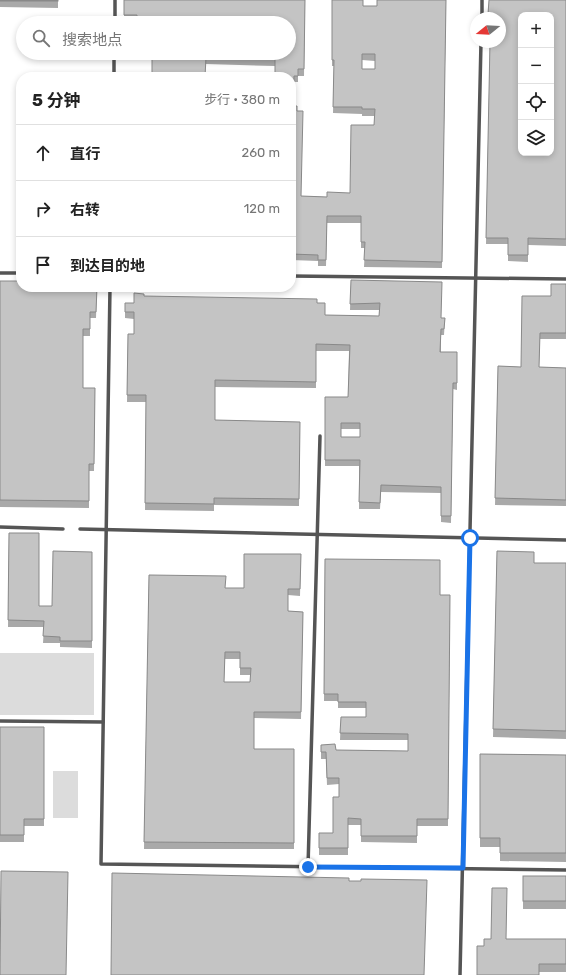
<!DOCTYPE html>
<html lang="zh">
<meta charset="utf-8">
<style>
body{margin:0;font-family:Rubik,"Noto Sans SC",sans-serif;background:#f6f6f6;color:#222}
.controls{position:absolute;right:12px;top:12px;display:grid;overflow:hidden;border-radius:8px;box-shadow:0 2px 6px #0003}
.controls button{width:36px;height:36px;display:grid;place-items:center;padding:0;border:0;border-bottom:1px solid #e0e0e0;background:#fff;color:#222;font:20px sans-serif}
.compass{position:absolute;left:470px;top:12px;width:36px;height:36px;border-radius:50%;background:#fff;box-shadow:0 2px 6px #0003;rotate:252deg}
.stop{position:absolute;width:12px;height:12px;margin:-9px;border:3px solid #1a73e8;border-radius:50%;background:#fff}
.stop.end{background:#1a73e8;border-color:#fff;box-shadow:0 1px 4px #0008}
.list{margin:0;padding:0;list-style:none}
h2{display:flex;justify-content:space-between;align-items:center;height:52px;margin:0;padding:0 16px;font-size:17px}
h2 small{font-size:13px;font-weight:400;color:#767676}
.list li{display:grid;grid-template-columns:26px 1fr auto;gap:12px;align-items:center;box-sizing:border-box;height:56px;padding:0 16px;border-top:1px solid #e0e0e0}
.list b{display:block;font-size:15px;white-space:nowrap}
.list em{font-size:13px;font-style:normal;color:#767676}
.icon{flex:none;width:22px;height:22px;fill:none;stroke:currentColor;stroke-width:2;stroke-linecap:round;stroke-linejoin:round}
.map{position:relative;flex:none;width:566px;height:975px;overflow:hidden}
.search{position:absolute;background:#fff;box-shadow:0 2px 6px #0003;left:16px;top:16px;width:280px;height:44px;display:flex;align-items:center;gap:10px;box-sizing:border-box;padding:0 14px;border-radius:22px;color:#767676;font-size:15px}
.panel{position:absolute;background:#fff;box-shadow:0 2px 6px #0003;left:16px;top:72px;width:280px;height:220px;border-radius:16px}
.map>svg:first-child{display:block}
.green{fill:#dcdcdc}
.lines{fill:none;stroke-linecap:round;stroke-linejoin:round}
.service{stroke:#555;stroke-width:3.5}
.wall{fill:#a9a9a9;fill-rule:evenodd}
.building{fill:#c4c4c4;stroke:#898989;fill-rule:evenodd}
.route{stroke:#1a73e8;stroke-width:5}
</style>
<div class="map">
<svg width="566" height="975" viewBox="0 0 566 975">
<rect width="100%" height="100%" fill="#fff"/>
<g class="green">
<rect x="0" y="653" width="94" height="62"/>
<rect x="53" y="771" width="25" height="47"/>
</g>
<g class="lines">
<g class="service">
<path d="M482 18V0"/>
<path d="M115 23V0"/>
<path d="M114 77V53"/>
<path d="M0 273H21"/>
<path d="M291 276 566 279"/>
<path d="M110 287 101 864 566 870"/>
<path d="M0 527 63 529"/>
<path d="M80 529 566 540"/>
<path d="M0 721 103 722"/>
<path d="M308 867 320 436"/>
<path d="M460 975 481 42"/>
</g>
</g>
<g class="wall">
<path d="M0 0H58V8L0 7Z"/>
<path d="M124 0H305L304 76H298V82H294L293 106 297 111 301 196 327 197 350 193 374 125 375 116H362V114L333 113 334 66H332V0L363 6H377L446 0 442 268 364 267 365 248H361V223H327L326 266H318V261L291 260V77L275 66 206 64 152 53H289L137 21H124ZM362 60 375 61V69H362Z"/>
<path d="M489 0H566V246L528 245V262L508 261V244H486L490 42 500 18H488Z"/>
<path d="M351 280 441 318H445L444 335H441V352H457V390L453 389 451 523 441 522V493L381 492 380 509H359V466H325V397H348L349 351H316V388L215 387V420L300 422 299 506 214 505V511L145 510 146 402H127L128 334H134V319L125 318V303H134L144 296 317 303 325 315 379 316V310H350ZM341 429H360V437H341Z"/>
<path d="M0 281 97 287 96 318H90V336H83V388H95L94 471H89V508L0 507Z"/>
<path d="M566 284V339H540L539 367 566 368V506L495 505 498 366 521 367 551 296Z"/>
<path d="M9 533 39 606H52L92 552V648L60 647V643H43L44 627H8Z"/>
<path d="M497 551 534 563H566V739L493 737Z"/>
<path d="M301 554 300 596 288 595V611L303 612 301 719 254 718V749H294V849H144L149 575 225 588H244ZM225 659H240V675H251L250 682H224Z"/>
<path d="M325 559 440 595H450L448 826H417V843L361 842V825H348V855H319V833H333L339 797V784L327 785 326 759H321V745L336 750 408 751V740H340L341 717H366V708H338V701H324Z"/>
<path d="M0 727H44V826H24V842H0Z"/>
<path d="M480 754 566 755V862L500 861V847H480Z"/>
<rect x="523" y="876" width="43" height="33"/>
<path d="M491 939H566V972H539L484 946Z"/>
</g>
<g class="building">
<rect x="0" y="0" width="58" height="1"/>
<path d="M124 0H305L304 69H298V76H294L293 106H297V111H303L301 196 327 197V192L350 193 351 125H374L375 109H362V107H333L334 60H332V0H363V6H377V0H446L442 262 364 260 365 242H361V216H327L326 260H318V255L291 254V77H275V59L206 57 205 77H152V53H289V23H137V15H124ZM362 54H375V69H362Z"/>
<path d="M489 0H566V239L528 238V255H508V238H486L490 42H500V18H490V14H488ZM521 15H551V153H521Z"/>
<rect x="220" y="75" width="9" height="2"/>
<path d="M351 280 442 282 441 318H445L444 329H441L440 352H457V383H453L451 516H441V487L381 485 380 503 359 502 360 460H325V397H348L350 345 316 344V382L215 380V420L300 422 299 499 214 498V504L145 503 146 395H127L128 334H134V312H125V303H134V293L144 294V296L317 299V303H325V315L379 316 380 303 350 304ZM341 423H360V437H341Z"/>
<path d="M0 281H21V287H97L96 312H90V329H83V388H95L94 464H89V501L0 500Z"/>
<path d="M551 284H566V333H540L539 367 566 368V500L495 498 498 366 521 367 522 296H551Z"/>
<path d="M9 533H39V606H52L53 551 92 552V641H60V637L43 636 44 621 8 620Z"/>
<path d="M497 551 534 552V563H566V731L493 729Z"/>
<path d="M244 554H301L300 589H288V611L303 612 301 712H254V749H294V843L144 842 149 575 226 576 225 588H244ZM225 652H240V668H251L250 682H224Z"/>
<path d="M325 559 440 560V595H450L448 819H417V836H361V819L348 818V848H319V833H333V797H339V778H327L326 752H321V745L335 744 336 750 408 751V734L340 733 341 717H366V702H338V694H324Z"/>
<path d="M0 727H44V819H24V835H0Z"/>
<path d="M480 754 566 755V853H500V838H480Z"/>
<path d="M1 871 68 872 66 975H0Z"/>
<path d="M112 873 349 878V881H361V879L427 880 424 975H111Z"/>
<rect x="523" y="876" width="43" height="25"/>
<path d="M492 888H507L506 939H566V964H539V975H477V946H484V939H491Z"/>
</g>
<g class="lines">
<path class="route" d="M308 867 463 868 470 538"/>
</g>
</svg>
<div class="controls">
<button>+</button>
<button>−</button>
<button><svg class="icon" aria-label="locate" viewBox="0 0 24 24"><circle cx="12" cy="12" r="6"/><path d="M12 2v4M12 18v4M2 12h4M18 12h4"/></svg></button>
<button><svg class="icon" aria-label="layers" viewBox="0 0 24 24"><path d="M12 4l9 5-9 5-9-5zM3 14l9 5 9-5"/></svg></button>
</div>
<svg class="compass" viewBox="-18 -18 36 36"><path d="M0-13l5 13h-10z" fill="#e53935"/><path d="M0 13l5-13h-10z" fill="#767676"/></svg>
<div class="stop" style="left:470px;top:538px"></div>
<div class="stop end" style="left:308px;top:867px"></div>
<div class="search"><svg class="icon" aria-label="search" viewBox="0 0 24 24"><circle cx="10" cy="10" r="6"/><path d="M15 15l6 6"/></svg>搜索地点</div>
<section class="panel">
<h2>5 分钟<small>步行 · 380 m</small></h2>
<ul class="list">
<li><svg class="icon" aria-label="ahead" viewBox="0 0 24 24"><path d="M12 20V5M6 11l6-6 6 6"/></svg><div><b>直行</b></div><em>260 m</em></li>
<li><svg class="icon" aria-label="right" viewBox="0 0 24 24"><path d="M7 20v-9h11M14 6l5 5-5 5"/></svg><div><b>右转</b></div><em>120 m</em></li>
<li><svg class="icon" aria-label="arrive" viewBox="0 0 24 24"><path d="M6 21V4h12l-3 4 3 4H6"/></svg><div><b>到达目的地</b></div></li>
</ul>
</section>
</div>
